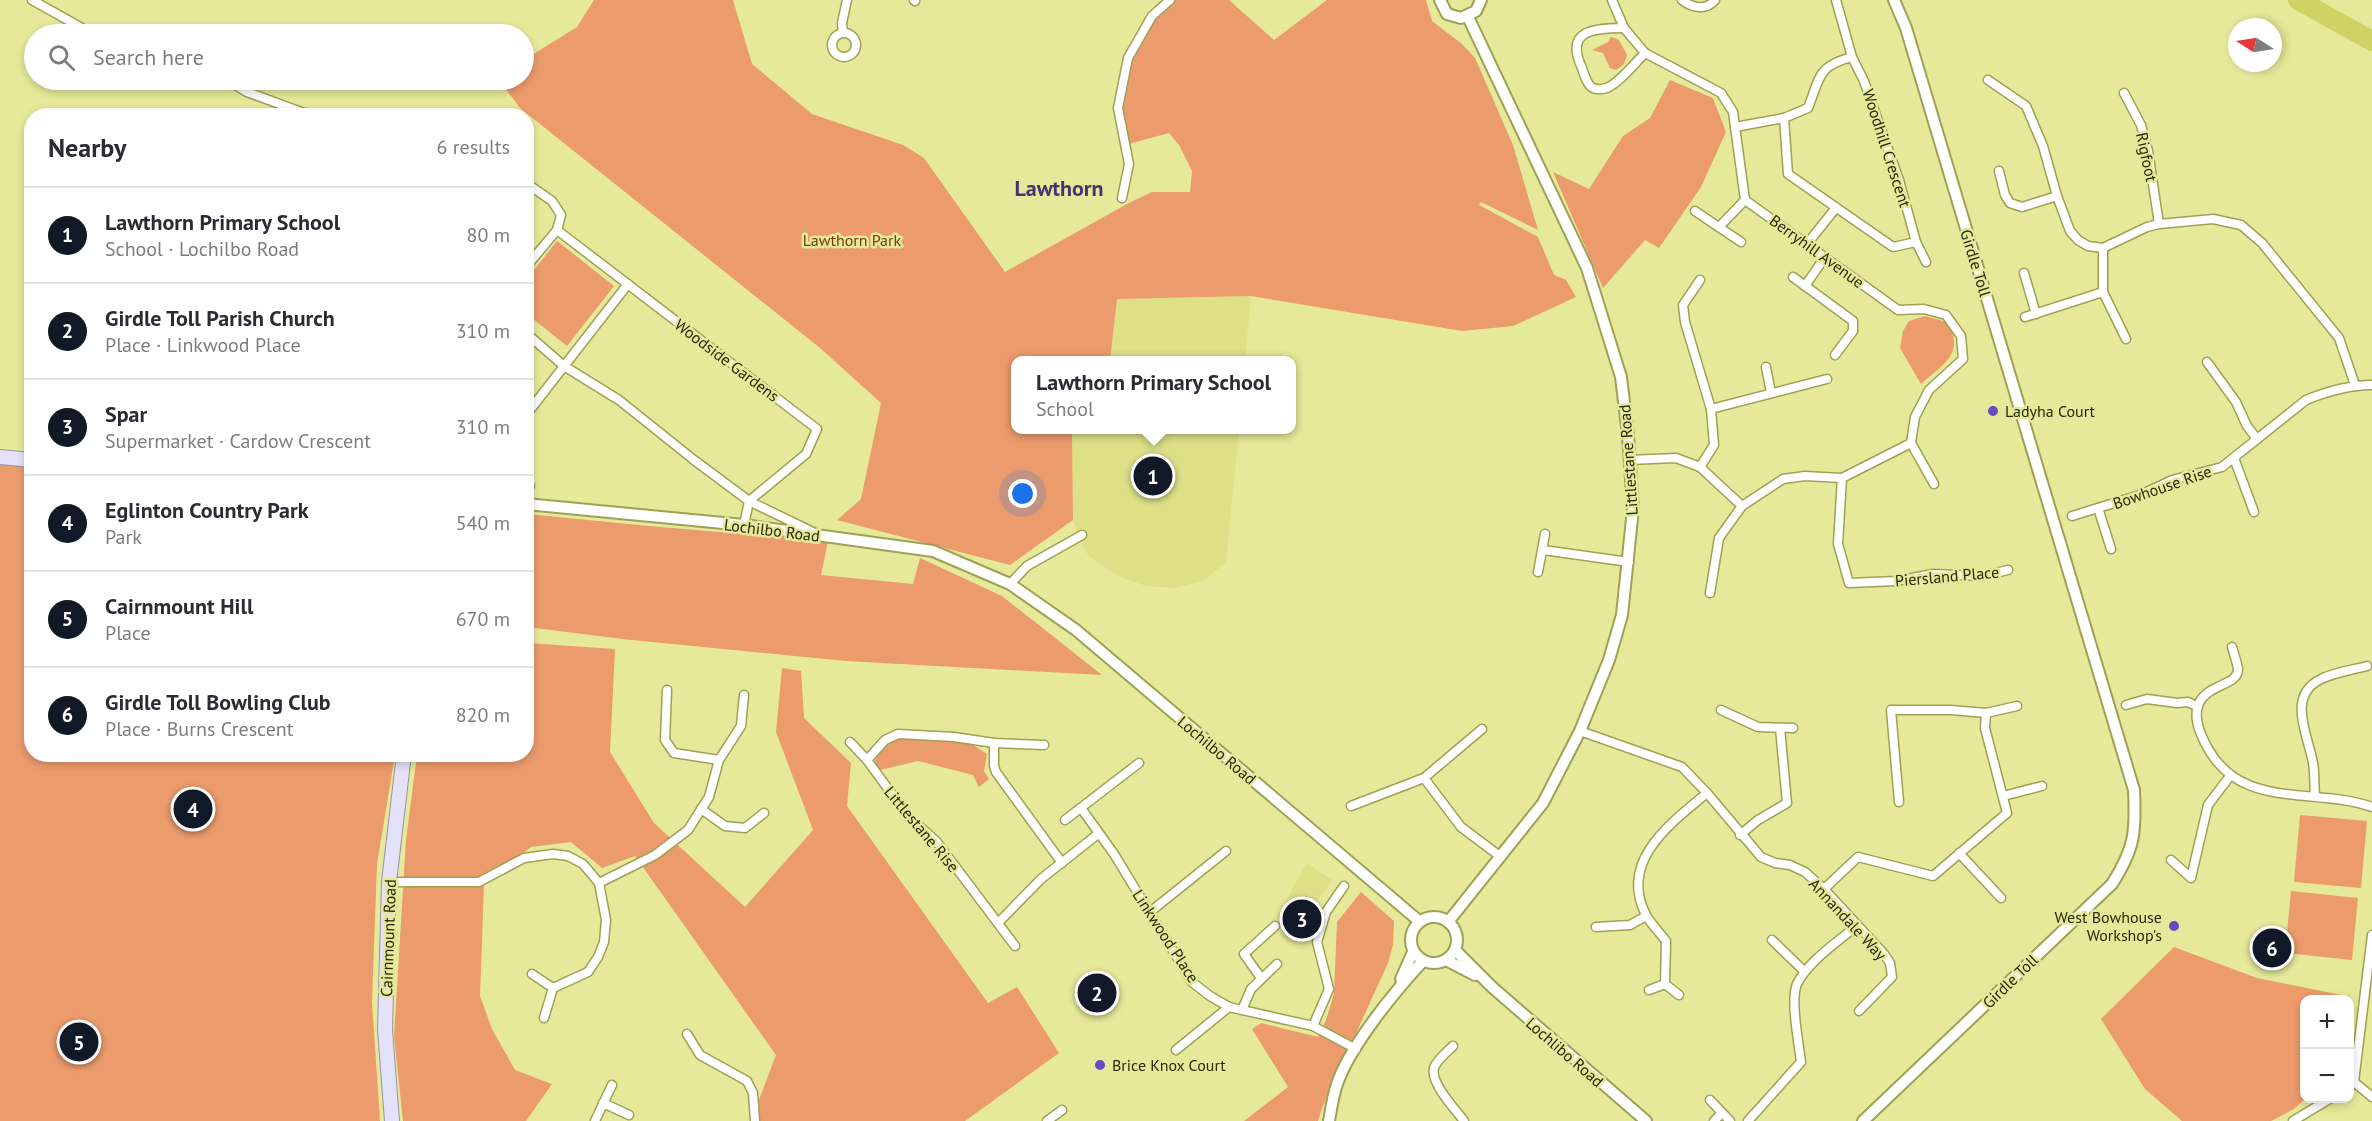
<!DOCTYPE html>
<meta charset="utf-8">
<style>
body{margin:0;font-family:"PT Sans",sans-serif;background:#f2f2f3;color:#2b2b33}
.controls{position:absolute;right:18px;bottom:18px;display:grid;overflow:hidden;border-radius:12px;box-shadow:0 3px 9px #0003}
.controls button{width:54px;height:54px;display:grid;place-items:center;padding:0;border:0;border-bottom:2px solid #e1e1e2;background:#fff;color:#2b2b33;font:30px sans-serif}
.compass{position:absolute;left:2228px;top:18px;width:54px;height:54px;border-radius:50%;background:#fff;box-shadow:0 3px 9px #0003;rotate:282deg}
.you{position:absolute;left:1023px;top:494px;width:21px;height:21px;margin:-15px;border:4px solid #fff;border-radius:50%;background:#1a73e8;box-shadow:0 0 0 9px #1a73e833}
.badge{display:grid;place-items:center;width:39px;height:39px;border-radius:50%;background:#111827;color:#fff;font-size:20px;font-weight:700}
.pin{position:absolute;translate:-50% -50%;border:3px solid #fff;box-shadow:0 2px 6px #0006}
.popup{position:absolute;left:1011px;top:356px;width:285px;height:78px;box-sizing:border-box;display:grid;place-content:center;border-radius:12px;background:#fff;filter:drop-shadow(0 2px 4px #0005);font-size:20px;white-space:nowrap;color:#7c7c81}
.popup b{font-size:22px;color:#2b2b33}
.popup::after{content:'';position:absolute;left:50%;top:100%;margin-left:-12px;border:12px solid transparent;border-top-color:#fff}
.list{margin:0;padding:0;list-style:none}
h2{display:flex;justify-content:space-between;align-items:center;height:78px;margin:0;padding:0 24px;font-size:26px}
h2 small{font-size:20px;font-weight:400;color:#7c7c81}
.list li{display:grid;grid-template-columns:39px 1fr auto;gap:18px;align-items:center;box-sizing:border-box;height:96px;padding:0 24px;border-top:2px solid #e1e1e2}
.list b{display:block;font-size:22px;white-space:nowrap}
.list p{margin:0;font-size:20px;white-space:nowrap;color:#7c7c81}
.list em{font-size:20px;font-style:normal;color:#7c7c81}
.icon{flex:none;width:33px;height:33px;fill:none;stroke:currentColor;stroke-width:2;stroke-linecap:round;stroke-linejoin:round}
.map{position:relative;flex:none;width:2372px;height:1121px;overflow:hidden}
.search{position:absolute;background:#fff;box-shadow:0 3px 9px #0003;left:24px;top:24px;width:510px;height:66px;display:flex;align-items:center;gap:15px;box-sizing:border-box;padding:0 21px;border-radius:33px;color:#7c7c81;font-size:22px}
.panel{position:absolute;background:#fff;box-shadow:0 3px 9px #0003;left:24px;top:108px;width:510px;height:654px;border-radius:24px}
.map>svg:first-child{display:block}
.built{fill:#dde087}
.green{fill:#ec9b6c}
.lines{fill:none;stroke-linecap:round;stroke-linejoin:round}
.river{stroke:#d0d364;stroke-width:20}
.minor-casing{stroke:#9fa153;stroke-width:11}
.tertiary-casing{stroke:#9fa153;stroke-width:14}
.primary-casing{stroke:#9794a3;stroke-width:16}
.minor{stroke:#fff;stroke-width:8}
.tertiary{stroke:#fff;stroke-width:10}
.primary{stroke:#e4e1fa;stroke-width:14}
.poi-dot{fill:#694ac3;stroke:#e6e999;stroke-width:2}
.labels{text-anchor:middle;stroke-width:5;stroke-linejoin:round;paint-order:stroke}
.street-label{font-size:16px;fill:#292908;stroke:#e6e999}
.park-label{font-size:16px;fill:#763a11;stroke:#e6e999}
.poi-label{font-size:16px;fill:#292908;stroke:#e6e999;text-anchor:start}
.district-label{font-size:22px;font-weight:bold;fill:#423571;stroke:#e6e999}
</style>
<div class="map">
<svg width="2372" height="1121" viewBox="0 0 2372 1121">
<rect width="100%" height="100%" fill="#e6e999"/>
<g class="built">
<path d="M1251 296 1245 360H1110L1117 299Z"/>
<path d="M1079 430H1239L1226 562 1203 581 1175 588 1146 586 1118 576 1089 556 1083 547 1073 520 1072 432Z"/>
<path d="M1307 863 1332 880 1310 911 1302 939 1281 938 1287 898Z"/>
</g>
<g class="green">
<path d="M594 0H733L752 64 812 114 903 145 924 158 1005 272 1127 204 1152 192H1190L1192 171 1179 145 1169 133 1125 145 1118 108 1128 58 1152 16 1170 0H1229L1274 40 1327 0H1426L1432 21 1462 44 1475 58 1513 145 1538 230 1481 202 1479 205 1538 237 1554 275 1566 280 1576 297 1513 326 1462 331 1251 296 1117 299 1110 360H1015V430H1079L1072 433 1073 520 1010 565 837 520 861 499 881 403 820 348 520 108 499 80H524V60L577 27Z"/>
<path d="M1611 37 1619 40 1627 55 1624 64 1616 70 1610 68 1603 53 1592 50 1608 42Z"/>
<path d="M1670 80 1713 98 1726 132 1701 187 1659 248 1645 240 1603 288 1553 172 1589 189 1623 136 1650 118Z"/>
<path d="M557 241 614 286 567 346 527 314V279Z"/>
<path d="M1925 316 1947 322C1966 354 1943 364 1921 384L1900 348 1903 331 1909 321Z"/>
<path d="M0 461 31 464 32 754 395 755 377 864 372 1002 380 1121H0Z"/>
<path d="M527 514 649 526 828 541 821 575 913 584 920 558 1002 596 1102 675 846 661 622 639 527 627Z"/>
<path d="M527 643 615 649 610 752 654 823 745 907 813 830 776 732 782 668 801 671 804 718 851 763 847 806 988 1003 1017 987 1059 1053 965 1121H751L776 1055 635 856 602 868 571 842 531 847 484 884 480 996 492 1029 515 1070 552 1084 526 1121H403L394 1036 406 840 417 755 526 754Z"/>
<path d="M895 738 943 739 970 743 987 754 984 771 989 779 979 787 973 775 918 761 880 770 875 762 877 754Z"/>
<path d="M2300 815 2367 821 2361 888 2294 882Z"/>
<path d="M2291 891 2358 898 2352 960 2285 953Z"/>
<path d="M1361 892 1394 921 1393 945 1388 963 1322 1108 1318 1121H1244L1288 1087 1252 1029 1261 1023 1318 1037 1326 1020 1334 994 1337 922Z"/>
<path d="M2174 947 2257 978 2346 996V999L2304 1000 2305 1099 2294 1109 2271 1121H2182L2145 1089 2101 1019Z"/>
</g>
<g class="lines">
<path class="river" d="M2298 0 2372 41"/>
<g class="minor-casing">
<g id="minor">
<path d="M32 0 89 32 98 34"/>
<path d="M914 0 915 1"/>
<path d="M1612 0 1624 28 1645 53 1721 93 1733 112 1745 200 1898 310 1924 309 1946 315 1961 336 1963 359 1929 390 1915 417 1911 443 1934 484"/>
<path d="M1682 0C1692 8 1706 11 1715 0"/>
<path d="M1836 0 1852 57 1864 81 1899 180 1916 242 1926 262"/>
<path d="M1624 28C1594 28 1564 30 1582 68 1584 74 1587 85 1593 88 1597 90 1603 89 1607 88 1620 82 1634 64 1645 53"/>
<circle cx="844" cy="45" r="12"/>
<path d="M843 33 842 23 847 0"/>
<path d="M227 80 247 92 312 116"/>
<path d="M1988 80 2026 106 2043 146 2057 196 2070 231 2078 240 2088 246 2103 248 2147 227 2159 224 2213 219 2241 225 2262 243 2339 338 2355 385"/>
<path d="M2124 93 2141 125 2148 151 2159 224"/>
<path d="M1784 118 1788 174 1893 247 1916 242"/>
<path d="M1735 127 1784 118 1808 108C1820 78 1817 66 1852 57"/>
<path d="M1999 171 2005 195 2010 203 2022 207 2057 196"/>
<path d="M526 183 552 201 561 215 557 230 526 267"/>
<path d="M1122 198 1129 164 1118 108 1128 58 1152 16 1170 0"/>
<path d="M1695 211 1741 242"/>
<path d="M1719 227 1745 200"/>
<path d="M557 230 817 429 806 454 749 501 815 533"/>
<path d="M1807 244 1835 209"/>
<path d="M2024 273 2036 314"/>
<path d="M1793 277 1853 321V331L1835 355"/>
<path d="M1700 280 1683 305 1685 322 1711 409 1714 445 1700 467"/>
<path d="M1805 286 1825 257"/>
<path d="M2103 292 2126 339"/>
<path d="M2025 317 2103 292V248"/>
<path d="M526 333 564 366 619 400 694 460 749 501 744 525"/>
<path d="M2207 362 2236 402 2247 426 2257 439"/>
<path d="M1766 367 1771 393"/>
<path d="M1711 409 1827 379"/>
<path d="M526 415 628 284"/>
<path d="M2234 458 2254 512"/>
<path d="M1629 460 1676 458 1700 467 1742 506"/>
<path d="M1842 478 1838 544 1849 583 1896 581 1933 574 1982 576 2008 570"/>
<path d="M526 482 530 486"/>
<path d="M2098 508 2111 549"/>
<path d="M2072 516 2140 495 2172 480 2222 467 2306 400C2328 391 2349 385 2372 385"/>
<path d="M1543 550 1629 562"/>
<path d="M1538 572 1545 534"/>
<path d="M1010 584 1027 566 1082 535"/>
<path d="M1710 593 1719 538 1742 506 1783 479 1805 476 1842 478 1911 443"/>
<path d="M2232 647C2234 654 2237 662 2238 669 2238 686 2209 683 2199 703 2193 716 2199 731 2205 743 2239 812 2312 786 2372 807"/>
<path d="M667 690 665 740 674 753 719 760"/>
<path d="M2126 705 2147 699 2177 703 2188 702 2198 707"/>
<path d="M1721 710 1758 727 1793 728"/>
<path d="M1482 729 1424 778 1461 827 1501 857"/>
<path d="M1580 731 1682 767 1707 793 1761 857 1775 863 1790 865 1805 872 1824 889 1884 954 1890 963 1892 977 1859 1011"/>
<path d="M850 742 867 760 908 816 936 841 1015 946"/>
<path d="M994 743V766L996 772 1062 863"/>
<path d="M867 760 885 740 898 734 954 737 994 743 1044 745"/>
<path d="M2003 796 2042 786"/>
<path d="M2315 796C2314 785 2315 774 2313 763 2308 735 2286 696 2321 679 2335 672 2352 670 2367 666"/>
<path d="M1899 802 1891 710H1951L1986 713 2017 706"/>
<path d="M1351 806 1424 778"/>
<path d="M1081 808 1114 854 1192 982 1210 996 1229 1007 1313 1026 1356 1049"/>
<path d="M701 809 725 826 745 828 764 813"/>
<path d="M1065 820 1139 763"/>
<path d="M1740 835 1758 820 1787 803 1780 728"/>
<path d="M1959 853 2001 898"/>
<path d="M2171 860 2191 878 2208 805 2230 776"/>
<path d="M389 882H479L524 858 553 854 568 856 583 864 599 883 606 920 604 942 598 957 588 972 553 988 532 974"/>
<path d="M599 883 655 855 688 830 709 797 719 760 741 726 744 695"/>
<path d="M1824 889 1858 857 1933 876 2007 813 1985 728 1986 713"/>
<path d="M1150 912 1226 851"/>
<path d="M998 923 1041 879 1098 834"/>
<path d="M1596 927 1630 925 1646 916"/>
<path d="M1772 940 1804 971"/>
<path d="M1261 978 1244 954 1275 926"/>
<path d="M1665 984 1679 995"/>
<path d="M1649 990 1665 984 1666 941C1660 933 1651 924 1646 915 1618 861 1671 823 1707 793"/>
<path d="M1242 1010 1251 989 1277 964"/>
<path d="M544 1018 553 988"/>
<path d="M1313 1026 1329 989 1317 942 1326 912 1344 886"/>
<path d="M687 1034 700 1055 747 1081 753 1093 755 1121"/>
<path d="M1453 1046C1447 1052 1437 1059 1434 1068 1430 1083 1455 1109 1464 1121"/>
<path d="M1176 1050 1229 1007"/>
<path d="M2354 1082 2372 1097"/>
<path d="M2350 1085 2354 1082 2372 935"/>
<path d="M1710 1100 1730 1121"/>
<path d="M603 1103 629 1115"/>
<path d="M595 1121 612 1085"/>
<path d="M1047 1121 1062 1110"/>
<path d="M1714 1121 1722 1113"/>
<path d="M1748 1121 1801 1062C1799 1044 1790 1000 1797 984 1809 960 1837 943 1856 926"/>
<path d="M2293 1121 2331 1098"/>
</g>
</g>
<g class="tertiary-casing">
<g id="tertiary">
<path d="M1440 0 1447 14 1461 18 1476 11 1481 0"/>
<path d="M526 504 744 525 933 551 1010 584 1076 630 1419 921"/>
<circle cx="1434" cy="940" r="23"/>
<path d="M1448 922 1543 803 1580 731 1609 660 1622 615 1633 509 1628 435 1621 377 1587 268 1468 17"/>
<path d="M1455 950 1492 987 1646 1121"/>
<path d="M1446 960 1475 975"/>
<path d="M1401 979 1413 952"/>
<path d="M1329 1121C1331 1109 1333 1096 1337 1084 1350 1046 1395 991 1423 961"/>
<path d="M1863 1121 2112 884C2135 848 2136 832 2134 790L1906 28 1894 0"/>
</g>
</g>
<g class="primary-casing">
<g id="primary">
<path d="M0 457 32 460"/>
<path d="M392 1121 385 1030 389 882 404 754"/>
</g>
</g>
<use href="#minor" class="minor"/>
<use href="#tertiary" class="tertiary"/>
<use href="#primary" class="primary"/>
</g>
<g class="poi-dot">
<circle cx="1993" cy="411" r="6"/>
<circle cx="2174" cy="926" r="6"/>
<circle cx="1100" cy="1065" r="6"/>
</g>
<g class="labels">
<g class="street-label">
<text transform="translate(1887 148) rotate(72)" y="6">Woodhill Crescent</text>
<text transform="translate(2147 157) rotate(78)" y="6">Rigfoot</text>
<text transform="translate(1817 251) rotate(36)" y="6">Berryhill Avenue</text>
<text transform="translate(1976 263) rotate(73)" y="6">Girdle Toll</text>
<text transform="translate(727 360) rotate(37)" y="6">Woodside Gardens</text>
<text transform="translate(1628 460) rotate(-94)" y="6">Littlestane Road</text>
<text transform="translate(2162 487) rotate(-19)" y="6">Bowhouse Rise</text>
<text transform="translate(772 530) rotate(7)" y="6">Lochilbo Road</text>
<text transform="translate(1947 576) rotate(-5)" y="6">Piersland Place</text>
<text transform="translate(1217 750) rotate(40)" y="6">Lochilbo Road</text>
<text transform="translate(922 829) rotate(50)" y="6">Littlestane Rise</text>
<text transform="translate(1848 919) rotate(47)" y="6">Annandale Way</text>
<text transform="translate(1166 936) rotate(57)" y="6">Linkwood Place</text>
<text transform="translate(388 938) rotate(-88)" y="6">Cairnmount Road</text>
<text transform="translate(2010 981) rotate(-44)" y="6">Girdle Toll</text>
<text transform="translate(1565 1052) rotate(41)" y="6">Lochlibo Road</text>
</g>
<g class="park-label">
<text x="852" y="246">Lawthorn Park</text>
</g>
<g class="poi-label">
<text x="2005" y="417">Ladyha Court</text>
<text x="2162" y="923" text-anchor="end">West Bowhouse<tspan x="2162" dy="18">Workshop's</tspan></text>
<text x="1112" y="1071">Brice Knox Court</text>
</g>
<g class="district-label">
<text x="1059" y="196">Lawthorn</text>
</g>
</g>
</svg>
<div class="controls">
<button>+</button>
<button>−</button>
</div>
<svg class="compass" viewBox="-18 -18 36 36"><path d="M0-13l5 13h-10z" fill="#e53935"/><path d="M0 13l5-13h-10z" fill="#7c7c81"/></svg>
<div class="you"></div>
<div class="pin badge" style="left:1153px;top:476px">1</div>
<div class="popup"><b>Lawthorn Primary School</b>School</div>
<div class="pin badge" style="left:1097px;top:993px">2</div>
<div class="pin badge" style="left:1302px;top:919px">3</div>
<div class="pin badge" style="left:193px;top:809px">4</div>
<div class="pin badge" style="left:79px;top:1042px">5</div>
<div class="pin badge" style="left:2272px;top:948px">6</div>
<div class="search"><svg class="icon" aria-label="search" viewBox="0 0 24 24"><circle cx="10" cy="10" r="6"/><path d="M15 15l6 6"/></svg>Search here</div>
<section class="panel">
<h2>Nearby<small>6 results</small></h2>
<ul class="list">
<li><span class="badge">1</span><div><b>Lawthorn Primary School</b><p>School · Lochilbo Road</p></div><em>80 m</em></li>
<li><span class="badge">2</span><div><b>Girdle Toll Parish Church</b><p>Place · Linkwood Place</p></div><em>310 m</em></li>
<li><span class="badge">3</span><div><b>Spar</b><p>Supermarket · Cardow Crescent</p></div><em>310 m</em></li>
<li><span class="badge">4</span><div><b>Eglinton Country Park</b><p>Park</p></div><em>540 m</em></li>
<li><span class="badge">5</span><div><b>Cairnmount Hill</b><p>Place</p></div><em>670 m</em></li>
<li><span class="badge">6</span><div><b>Girdle Toll Bowling Club</b><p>Place · Burns Crescent</p></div><em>820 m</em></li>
</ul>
</section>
</div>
